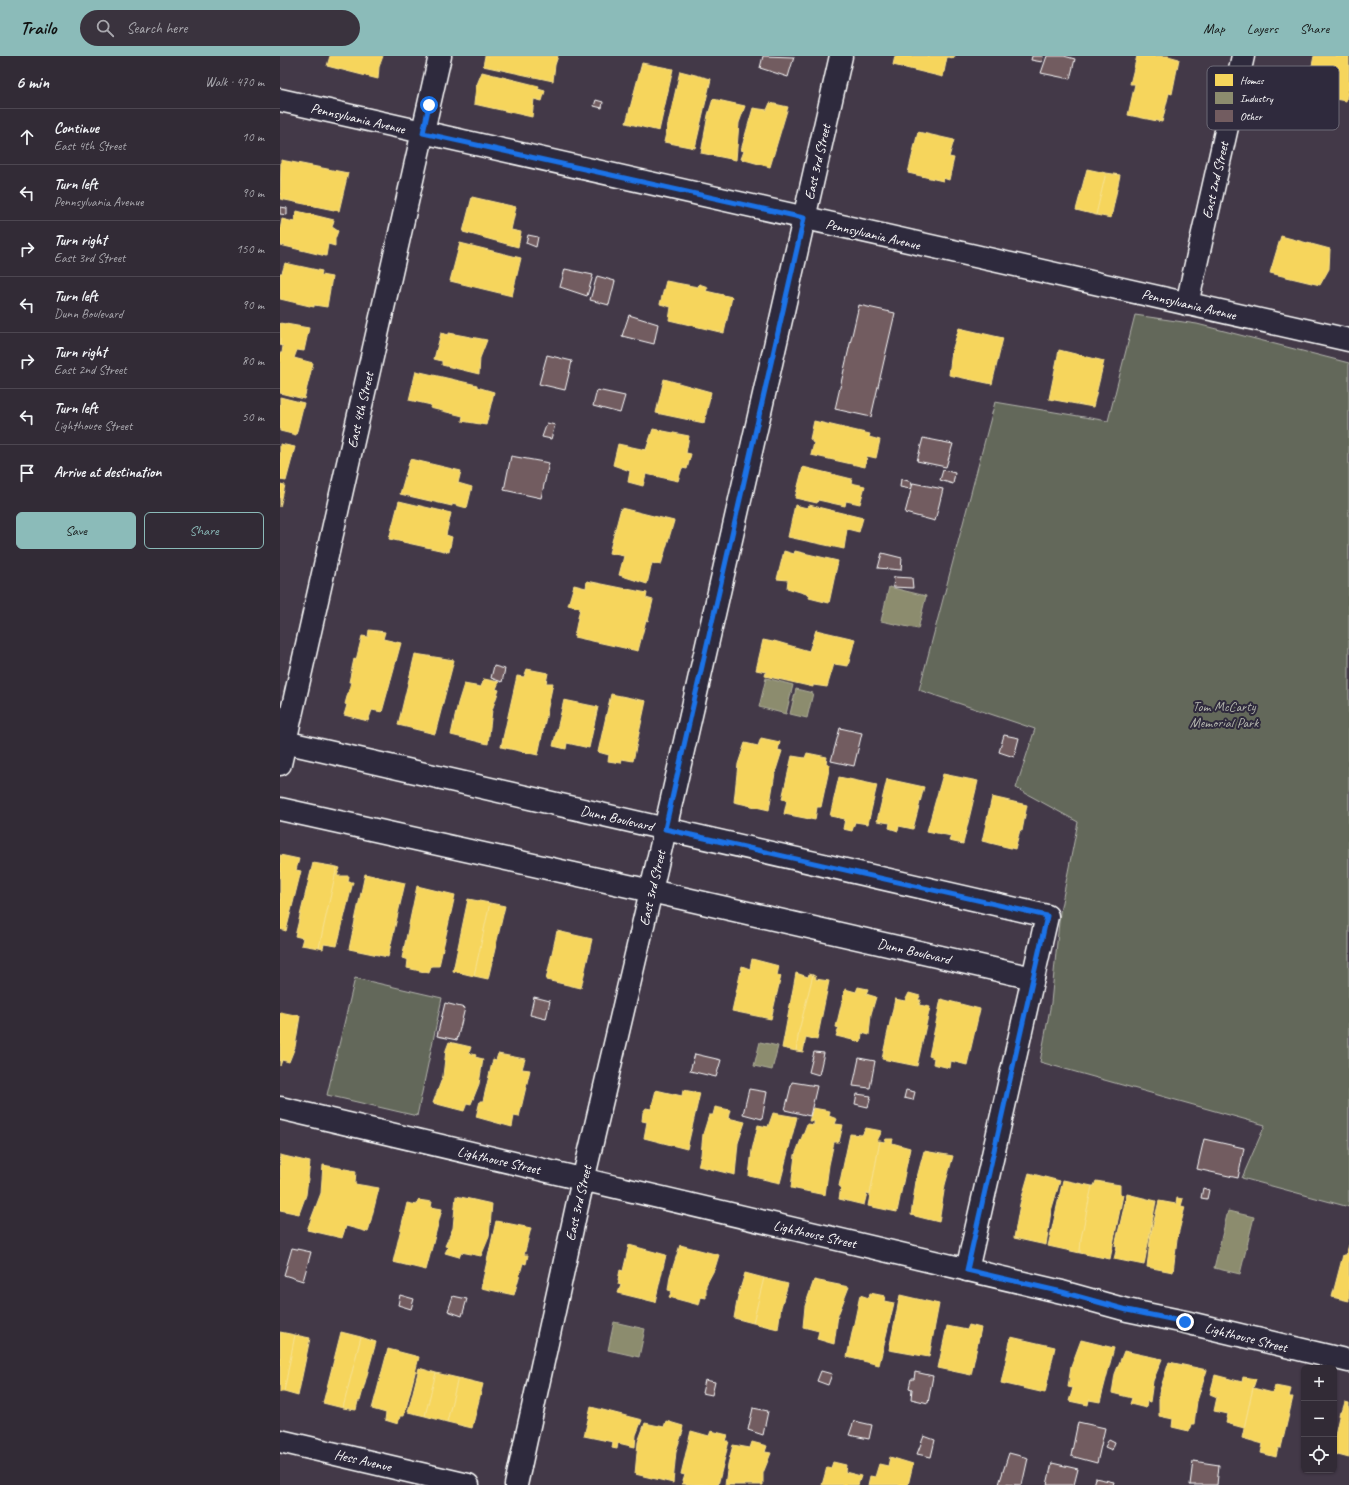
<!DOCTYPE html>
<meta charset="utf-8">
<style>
body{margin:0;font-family:Caveat,sans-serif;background:#3a333e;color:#f1f3f6}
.controls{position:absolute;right:12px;bottom:12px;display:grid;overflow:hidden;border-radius:6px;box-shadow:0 1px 3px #0004}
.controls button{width:36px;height:36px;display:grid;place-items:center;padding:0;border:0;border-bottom:1px solid #4d4751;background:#322b36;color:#f1f3f6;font:20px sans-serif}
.stop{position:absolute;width:12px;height:12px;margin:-9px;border:3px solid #1a73e8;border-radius:50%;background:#fff}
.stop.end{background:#1a73e8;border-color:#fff;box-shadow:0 1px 4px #0008}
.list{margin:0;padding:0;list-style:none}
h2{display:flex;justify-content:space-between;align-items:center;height:52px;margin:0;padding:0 16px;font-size:17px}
h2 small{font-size:13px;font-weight:400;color:#a8a7ad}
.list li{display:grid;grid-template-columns:26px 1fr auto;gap:12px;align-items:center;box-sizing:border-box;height:56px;padding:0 16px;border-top:1px solid #4d4751}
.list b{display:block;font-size:15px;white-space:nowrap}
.list p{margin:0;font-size:13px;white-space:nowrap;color:#a8a7ad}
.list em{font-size:13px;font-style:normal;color:#a8a7ad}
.actions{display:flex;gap:8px;padding:12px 16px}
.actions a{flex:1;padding:9px 0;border:1px solid #8bbbb9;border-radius:6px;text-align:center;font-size:14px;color:#8bbbb9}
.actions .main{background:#8bbbb9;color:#111}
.icon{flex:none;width:22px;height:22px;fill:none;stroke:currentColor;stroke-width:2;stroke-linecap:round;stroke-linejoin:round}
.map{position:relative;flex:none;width:1069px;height:1429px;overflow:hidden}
header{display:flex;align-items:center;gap:24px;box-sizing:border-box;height:56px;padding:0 20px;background:#8bbbb9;color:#111}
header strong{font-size:19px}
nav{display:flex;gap:22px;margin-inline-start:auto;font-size:14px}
.search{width:280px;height:36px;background:#3a333e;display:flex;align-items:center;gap:10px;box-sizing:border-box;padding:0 14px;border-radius:22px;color:#a8a7ad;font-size:15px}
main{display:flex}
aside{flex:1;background:#322b36}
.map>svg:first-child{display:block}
.green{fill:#64685a;stroke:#b2b4ac}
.homes{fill:#f6d55c;stroke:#f9e28d}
.industry{fill:#8c8c6e;stroke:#aeae9a}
.building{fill:#725c60;stroke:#fff}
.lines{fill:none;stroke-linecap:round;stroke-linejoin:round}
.minor-casing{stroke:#fff;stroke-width:25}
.minor{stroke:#2f2a3d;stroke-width:22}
.route{stroke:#1a73e8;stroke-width:5}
.labels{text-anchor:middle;stroke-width:4;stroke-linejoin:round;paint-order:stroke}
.street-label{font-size:14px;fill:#fff;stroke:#2f2a3d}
.park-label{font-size:14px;fill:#b2b4ac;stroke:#2f2a3d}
.key{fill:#2f2a3d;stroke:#6d6a77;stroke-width:1}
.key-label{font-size:11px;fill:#fff}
</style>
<header>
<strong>Trailo</strong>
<div class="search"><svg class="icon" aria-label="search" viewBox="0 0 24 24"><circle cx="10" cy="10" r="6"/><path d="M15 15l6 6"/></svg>Search here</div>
<nav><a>Map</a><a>Layers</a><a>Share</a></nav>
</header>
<main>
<aside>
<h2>6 min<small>Walk · 470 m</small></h2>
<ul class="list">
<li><svg class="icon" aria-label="ahead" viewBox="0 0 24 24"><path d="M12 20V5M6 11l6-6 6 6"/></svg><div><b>Continue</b><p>East 4th Street</p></div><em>10 m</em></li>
<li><svg class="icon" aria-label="left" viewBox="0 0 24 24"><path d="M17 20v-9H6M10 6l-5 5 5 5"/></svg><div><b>Turn left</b><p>Pennsylvania Avenue</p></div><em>90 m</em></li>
<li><svg class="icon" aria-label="right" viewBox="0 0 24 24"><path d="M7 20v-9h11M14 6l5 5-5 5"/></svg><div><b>Turn right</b><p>East 3rd Street</p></div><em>150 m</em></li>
<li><svg class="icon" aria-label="left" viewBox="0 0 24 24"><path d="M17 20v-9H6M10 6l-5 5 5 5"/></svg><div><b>Turn left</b><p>Dunn Boulevard</p></div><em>90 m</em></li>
<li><svg class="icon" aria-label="right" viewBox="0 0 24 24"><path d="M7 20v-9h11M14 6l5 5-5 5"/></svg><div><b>Turn right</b><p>East 2nd Street</p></div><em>80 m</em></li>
<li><svg class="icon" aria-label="left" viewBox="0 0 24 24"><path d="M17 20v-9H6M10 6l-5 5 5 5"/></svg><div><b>Turn left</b><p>Lighthouse Street</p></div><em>50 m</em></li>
<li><svg class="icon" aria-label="arrive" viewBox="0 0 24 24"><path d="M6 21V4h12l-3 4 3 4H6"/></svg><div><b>Arrive at destination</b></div></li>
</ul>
<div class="actions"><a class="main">Save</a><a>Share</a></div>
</aside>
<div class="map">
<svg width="1069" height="1429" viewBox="0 0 1069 1429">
<rect width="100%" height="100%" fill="#433948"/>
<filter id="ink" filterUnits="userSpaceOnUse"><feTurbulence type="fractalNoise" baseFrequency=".025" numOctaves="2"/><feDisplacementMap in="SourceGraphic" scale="8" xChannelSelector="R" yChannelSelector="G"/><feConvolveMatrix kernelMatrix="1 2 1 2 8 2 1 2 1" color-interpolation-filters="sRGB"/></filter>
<g filter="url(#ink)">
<g class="green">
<path d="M855 259 917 268 1069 307V1151L962 1122 985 1069 760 1006 771 947 780 856 798 766 736 732 755 673 639 634 715 346 828 365Z"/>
<path d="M75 922 162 942 137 1060 47 1039Z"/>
</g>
<g class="homes">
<path d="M50 0H103L99 11 98 23 47 10Z"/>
<path d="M205 0H278L275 9 273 25 203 10Z"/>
<path d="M615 0H675L674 2 667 1 663 21 613 9Z"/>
<path d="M857 0H888L899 3 892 38 889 37 882 66 848 59 855 28H850Z"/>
<path d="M1034 0H1069V30L1066 45 1026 38Z"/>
<path d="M362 7 393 13 379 75 346 67Z"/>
<path d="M400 15 431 23 415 92 384 86Z"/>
<path d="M202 16 259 30 258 33 265 35 262 45 254 43 252 61 194 48 196 31Z"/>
<path d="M433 43 465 50 459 67 456 104 421 97 428 59Z"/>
<path d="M490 47 508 51 490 111 461 103 464 95 461 94 473 52 487 54Z"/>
<path d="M638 76 674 84 669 101 674 102 669 124 663 122V125L628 117Z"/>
<path d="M1 104 68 117 59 155 0 143Z"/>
<path d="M807 113 826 117 816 159 796 154Z"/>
<path d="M826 117 840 119 831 162 816 159Z"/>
<path d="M192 141 236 151 231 174 241 176 238 191 183 176Z"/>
<path d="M17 155 54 164 52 171 58 175 55 183V190L48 188 46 200 0 189V174L2 163 14 166Z"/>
<path d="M1001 180 1050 193 1049 213 1040 229 990 217Z"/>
<path d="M180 187 241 202 232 240 170 225Z"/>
<path d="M5 207 42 215 41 219 52 221 47 251 34 249V251L0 243V217H2Z"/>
<path d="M386 225 418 231 419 228 428 231 426 235 452 241 444 277 389 264 391 251 380 248Z"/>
<path d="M0 267 29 272 24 295 17 294 14 302 33 307 24 343 0 337V297H2L3 290 0 289Z"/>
<path d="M679 272 723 282 712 328 669 319 672 295Z"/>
<path d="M161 277 169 279V277L207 284 200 302 199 318 162 309V305L154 303Z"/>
<path d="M779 294 824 305 813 351 769 343Z"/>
<path d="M136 315 197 329V331L214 336 206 369 182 365 183 360 150 352 151 349 129 344Z"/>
<path d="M384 323 431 336 424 367 376 357Z"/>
<path d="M0 341 24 347 16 379 0 375Z"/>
<path d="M534 365 590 378 589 381 600 384 596 402 587 400 585 411 531 399 534 387 532 386V384L530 383Z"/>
<path d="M373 373 409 380 406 397 411 398 407 413 402 412 398 425 366 418 363 430 348 426 350 415 333 409 338 388 366 394Z"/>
<path d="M0 388 15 391 6 425 0 424Z"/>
<path d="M130 403 181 415 178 427 192 431 187 452 172 448V450L120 438Z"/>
<path d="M523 411 572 423 571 427 585 430 580 448 566 445 565 450 538 444 537 447 515 442Z"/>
<path d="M0 428 5 429 0 451Z"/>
<path d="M119 445 171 457 166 479 172 481 169 496 109 483Z"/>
<path d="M515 449 527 452 529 449 583 462 579 476 567 473 564 493 508 481Z"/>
<path d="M341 452 394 465 381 509 372 507 367 528 339 519 344 500 329 497Z"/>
<path d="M504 495 514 498 515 495 558 505 549 547 529 542 530 539 507 532 508 524 497 523Z"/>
<path d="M307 525 367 537 366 542 373 544 368 565 366 564 358 595 294 581 300 552 288 549 294 529 306 532Z"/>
<path d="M89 574 105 576 103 583 121 587 102 656 92 654 88 665 64 659 67 649 65 648 71 626H69L74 603 76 604 82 580 88 581Z"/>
<path d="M536 574 575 583 568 610 554 608 547 631 533 629V631L485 620 486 616 476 614 483 584 493 586 494 585 529 595Z"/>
<path d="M135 598 174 604 155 678 118 669Z"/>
<path d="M247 613 268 617 266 627H273L258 699 221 691 237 620 244 621Z"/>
<path d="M204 623 219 626 216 633 219 634 212 654 208 688 171 679 178 647 184 628 201 631Z"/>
<path d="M331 638 366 645 353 705 342 703 341 707 328 705 329 699 318 696Z"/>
<path d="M284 644 318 651 309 692 287 687 286 693 273 690Z"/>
<path d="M481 682 500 686 498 694 502 695 495 717 489 754 454 746 458 708 465 687 478 690Z"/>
<path d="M527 697 547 701 546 707 550 709 541 751H537L535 764 504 758 507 744 502 743 512 700 525 702Z"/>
<path d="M663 718 698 725 683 788 669 785 671 780 647 775Z"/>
<path d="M559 721 597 729 588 768 575 766 572 775 563 773 565 763 550 760Z"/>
<path d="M607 723 644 731 633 773 619 770 618 775 609 772 610 767 597 765Z"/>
<path d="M712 741 747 749 742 775 740 774 735 793 702 785Z"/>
<path d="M0 799 19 803 16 814 21 815 6 875 0 873Z"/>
<path d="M33 807 57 811 39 892 21 889 23 882 15 880Z"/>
<path d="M57 811 60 812 57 820H69L68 826H73L57 890 44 888 43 893 39 892Z"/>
<path d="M85 818 125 827 108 901 69 893Z"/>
<path d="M137 830 175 839 159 910H151L149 917 127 912 128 904 122 902Z"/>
<path d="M188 843 210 847 194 920 173 915Z"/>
<path d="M210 847 225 850 208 923 194 920Z"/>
<path d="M277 875 312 883 301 932 266 924Z"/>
<path d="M472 903 499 910 497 919 501 920 491 963 452 955 462 910 470 913Z"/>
<path d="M516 917 528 921 529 918 533 919 519 975 516 995 502 992Z"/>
<path d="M533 919 536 921 535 923 549 925 537 984 526 981 523 996 516 995 519 975Z"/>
<path d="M578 931 588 933 586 938 596 941 591 958 589 979 582 977 581 986 556 980 559 972 556 971 565 933 576 936Z"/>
<path d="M629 937 640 940 638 944H641L639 949 650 951 637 1010 602 1003 615 943 625 945Z"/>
<path d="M661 943 700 953 687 1009 671 1005 670 1012 653 1008 654 1002 649 1000Z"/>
<path d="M0 956 20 960 15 991 9 1006 2 1004 0 1010Z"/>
<path d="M169 986 191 991 189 997 196 999 195 1001 203 1003 199 1028 191 1048 187 1047 184 1055 153 1047 163 1020 166 994Z"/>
<path d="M218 998 245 1003 242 1013 250 1014 239 1061 234 1060 232 1071 196 1061 200 1045H203L213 1003 216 1004Z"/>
<path d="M376 1034 402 1040 403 1034 420 1037 407 1093 364 1082 367 1066 362 1065 363 1056 366 1052 371 1053Z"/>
<path d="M435 1051 450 1054 448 1062 465 1066 458 1087 455 1119 418 1110 421 1099 423 1078 429 1059H433Z"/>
<path d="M533 1052 550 1055 549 1060 557 1063 555 1068 563 1069 559 1086H554L549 1109 545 1139 511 1132 515 1099 527 1068 534 1069V1065H529Z"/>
<path d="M493 1057 517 1061 500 1127 469 1120 472 1094 478 1069 488 1071Z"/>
<path d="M586 1072 602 1075 597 1085H600L590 1138 587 1137 584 1149 559 1143 561 1131 559 1130 570 1078 582 1079Z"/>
<path d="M606 1083H613L612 1087 630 1092 617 1156 588 1150 600 1085 604 1086Z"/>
<path d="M644 1095 673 1100 665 1129 659 1166 631 1159 636 1125Z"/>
<path d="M0 1099 30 1106 26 1139 19 1158 0 1154Z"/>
<path d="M43 1109 76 1115 75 1128 99 1132 88 1176 66 1170 62 1182 27 1174 41 1137Z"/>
<path d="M749 1117 780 1125 771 1155 766 1189 734 1182 740 1148Z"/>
<path d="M783 1124 812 1130 801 1183 800 1197 768 1190Z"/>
<path d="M816 1125 840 1129V1138L843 1139 830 1203 800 1197 801 1183 812 1130H814Z"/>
<path d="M847 1138 876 1145 864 1209 834 1203 837 1191 835 1190Z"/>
<path d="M176 1140 212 1148 209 1181 201 1200 181 1196 179 1201 165 1197 168 1191 165 1190 173 1172Z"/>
<path d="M897 1142 903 1143 901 1150 905 1151 897 1183 893 1216 867 1211 871 1177 879 1145 896 1148Z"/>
<path d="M138 1144 152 1146 151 1151 162 1153 146 1214 113 1206 127 1147 137 1149Z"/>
<path d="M216 1165 251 1172 244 1199H248L246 1208 243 1207 234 1239 201 1232Z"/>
<path d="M349 1189 386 1199 375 1246 338 1237 341 1229 338 1228 339 1224H338L340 1214 343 1215Z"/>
<path d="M400 1189 439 1199 435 1212 426 1229V1242L421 1241 419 1249 389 1241 392 1235 388 1234 390 1220Z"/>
<path d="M1069 1189V1245L1052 1241 1063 1199H1066Z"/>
<path d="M465 1217 484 1222 473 1267 454 1262 458 1240Z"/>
<path d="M484 1222 508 1228 501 1251 498 1273 473 1267Z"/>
<path d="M534 1224 569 1231 558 1259 554 1288 537 1283 539 1275 523 1271 525 1250Z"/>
<path d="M590 1237 605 1240 604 1245 614 1247 599 1309 567 1301 580 1239 589 1242Z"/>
<path d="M620 1239 659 1248 649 1301 609 1294Z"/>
<path d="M689 1269 701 1272 691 1319 658 1312 667 1270 687 1274Z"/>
<path d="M0 1276 15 1279 4 1336H0Z"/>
<path d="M61 1276 81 1281 63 1352 43 1347Z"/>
<path d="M15 1279 30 1282 18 1340 4 1336Z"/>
<path d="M81 1281 96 1286 80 1345H78L76 1354 63 1352Z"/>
<path d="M731 1281 775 1291 765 1337 721 1327Z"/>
<path d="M801 1284 834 1292 820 1346 809 1344 808 1349 789 1345 793 1332 788 1331 791 1311Z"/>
<path d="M108 1293 139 1301 124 1360H120L118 1368 105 1364 106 1357 92 1353Z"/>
<path d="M844 1295 882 1303 873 1325 870 1346 867 1345 866 1352 850 1348 852 1342 832 1337 835 1318Z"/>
<path d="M889 1306 927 1314 917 1345 914 1368H911L909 1375 892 1371 893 1363 879 1360V1337Z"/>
<path d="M139 1312 156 1317 145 1360 128 1356Z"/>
<path d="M156 1317 178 1322 167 1366 145 1360Z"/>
<path d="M935 1319 962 1326 963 1321 976 1323 973 1332 964 1372 946 1367 948 1358 934 1355 937 1341 930 1338Z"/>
<path d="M178 1322 203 1328 192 1372 167 1366Z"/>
<path d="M995 1330 1011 1333 1009 1341H1013L1001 1392H998L996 1401 981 1397 983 1388 962 1382 973 1332 993 1337Z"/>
<path d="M1065 1346 1069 1347V1402L1054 1398V1383L1060 1356H1062Z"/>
<path d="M311 1351 362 1364 356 1379 355 1391 338 1387 337 1393 332 1392 333 1386 304 1380Z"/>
<path d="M386 1365 403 1370 402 1375H403L396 1395 393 1427 355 1418 358 1386 365 1367 384 1371Z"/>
<path d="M411 1375 429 1380 431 1375 448 1379 446 1385H449L438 1429 402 1428 405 1419 401 1418Z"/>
<path d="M472 1386 487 1390 485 1396 491 1397 483 1417V1429H445L448 1408 453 1389 470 1392Z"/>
<path d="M610 1401 633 1408 628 1429H588L590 1420 595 1421 599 1408 608 1410Z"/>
<path d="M553 1406 566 1409 565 1416 581 1420 578 1429H542L547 1411 551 1412Z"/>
</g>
<g class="industry">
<path d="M609 531 646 540 638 573 601 565Z"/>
<path d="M486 622 513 629 506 658 479 651Z"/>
<path d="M516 633 533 637 527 662 510 658Z"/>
<path d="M480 986 498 990 492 1014 474 1010Z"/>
<path d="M948 1155 974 1161 960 1218 934 1212Z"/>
<path d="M334 1266 365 1273 359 1301 328 1294Z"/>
</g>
<g class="building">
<path d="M483 0 514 1 508 21 480 12Z"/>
<path d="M752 0H763L762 6 751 4Z"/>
<path d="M767 0H784L795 3 790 23 761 17Z"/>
<path d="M316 44 323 46 322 52 314 50Z"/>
<path d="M0 151 7 152V159L0 158Z"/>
<path d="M248 179 258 181 256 191 246 187Z"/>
<path d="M285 213 313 219 307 240 280 231Z"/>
<path d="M317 220 335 225 329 249 310 244Z"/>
<path d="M579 249 615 257 591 361 555 353Z"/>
<path d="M349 259 378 268 374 288 342 280Z"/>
<path d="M267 299 292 305 285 334 259 328Z"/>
<path d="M317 334 345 340 340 357 313 350Z"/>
<path d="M267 367 275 369 271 383 262 381Z"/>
<path d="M643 382 673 388 666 411 637 405Z"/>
<path d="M231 400 269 407 261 442 224 434Z"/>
<path d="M663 414 675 417 673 428 660 424Z"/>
<path d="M621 423 632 426 630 433 620 431Z"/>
<path d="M633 427 663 433 655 465 625 457Z"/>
<path d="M602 497 622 502 621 514 598 512Z"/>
<path d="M614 521 632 522 633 532 613 531Z"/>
<path d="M214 610 225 613 222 626 211 622Z"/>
<path d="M560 672 582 677 574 710 551 705Z"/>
<path d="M724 679 739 682 734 701 719 696Z"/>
<path d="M254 941 270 945 266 963 250 959Z"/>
<path d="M165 947 185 952 177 984 157 980Z"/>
<path d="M534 996 544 997 539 1019 529 1016Z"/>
<path d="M415 998 441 1004 436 1021 410 1015Z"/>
<path d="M579 1002 595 1005 590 1032 573 1030Z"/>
<path d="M512 1026 537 1030 530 1060 505 1054Z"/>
<path d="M469 1033 487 1036 482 1063 463 1058Z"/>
<path d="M626 1034 635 1036 633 1044 624 1042Z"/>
<path d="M577 1038 591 1040 588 1051 575 1048Z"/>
<path d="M924 1083 964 1092 958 1122 917 1113Z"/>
<path d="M923 1132 929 1134 927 1143 921 1142Z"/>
<path d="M12 1192 31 1196 23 1225 4 1219Z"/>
<path d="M120 1239 134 1243 131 1253 118 1249Z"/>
<path d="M173 1240 187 1243 182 1260 168 1255Z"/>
<path d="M541 1315 552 1318 548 1329 537 1325Z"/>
<path d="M635 1316 653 1320 648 1347 631 1343 632 1333 629 1332 631 1323H634Z"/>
<path d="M425 1324 435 1326 432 1339 422 1337Z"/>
<path d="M473 1352 488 1355 483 1379 468 1374Z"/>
<path d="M574 1365 592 1369 589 1383 569 1379Z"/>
<path d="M798 1366 825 1372 817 1407 791 1400Z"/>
<path d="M644 1380 655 1384 651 1401 637 1398Z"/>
<path d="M829 1383 835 1386 832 1394 825 1391Z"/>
<path d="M729 1397 748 1402 742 1429 719 1428Z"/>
<path d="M913 1405 939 1409 937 1429H910Z"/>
<path d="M772 1407 798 1413 794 1429H767Z"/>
<path d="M815 1422 834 1426 833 1429H813Z"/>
</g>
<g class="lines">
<g class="minor-casing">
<g id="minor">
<path d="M0 44 1069 284"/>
<path d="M907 248 963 0"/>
<path d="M0 685 767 860 687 1214"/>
<path d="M0 708 160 0"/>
<path d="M0 753 371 835 753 922"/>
<path d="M0 1052 782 1236 847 1254 905 1266 1069 1305"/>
<path d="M0 1385 188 1429"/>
<path d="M236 1429 297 1150 371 835 561 0"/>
</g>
</g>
<use href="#minor" class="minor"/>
</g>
</g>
<g class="lines" filter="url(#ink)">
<path class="route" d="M149 49 143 77 524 162 385 773 767 860 687 1214 782 1236 847 1254 905 1266"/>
</g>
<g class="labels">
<g class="street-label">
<text transform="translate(78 62) rotate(13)" y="5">Pennsylvania Avenue</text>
<text transform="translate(537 106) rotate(-77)" y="5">East 3rd Street</text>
<text transform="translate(935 124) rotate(-77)" y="5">East 2nd Street</text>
<text transform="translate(593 178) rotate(13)" y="5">Pennsylvania Avenue</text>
<text transform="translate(909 248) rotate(13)" y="5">Pennsylvania Avenue</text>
<text transform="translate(80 354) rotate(-77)" y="5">East 4th Street</text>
<text transform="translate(337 762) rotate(13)" y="5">Dunn Boulevard</text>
<text transform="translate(372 832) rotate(-77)" y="5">East 3rd Street</text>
<text transform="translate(634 895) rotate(13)" y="5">Dunn Boulevard</text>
<text transform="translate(219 1104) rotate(13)" y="5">Lighthouse Street</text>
<text transform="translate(298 1147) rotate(-77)" y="5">East 3rd Street</text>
<text transform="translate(535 1178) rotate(13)" y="5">Lighthouse Street</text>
<text transform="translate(966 1281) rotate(14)" y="5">Lighthouse Street</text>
<text transform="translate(83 1404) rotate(13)" y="5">Hess Avenue</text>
</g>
<g class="park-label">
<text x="944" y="655">Tom McCarty<tspan x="944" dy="16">Memorial Park</tspan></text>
</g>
</g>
<rect x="927" y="10" width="132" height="64" rx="6" class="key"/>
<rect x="935" y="18" width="18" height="12" fill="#f6d55c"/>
<rect x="935" y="36" width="18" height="12" fill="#8c8c6e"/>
<rect x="935" y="54" width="18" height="12" fill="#725c60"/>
<g class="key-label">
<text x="960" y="28">Homes</text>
<text x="960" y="46">Industry</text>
<text x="960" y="64">Other</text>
</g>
</svg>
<div class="controls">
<button>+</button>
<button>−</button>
<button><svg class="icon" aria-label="locate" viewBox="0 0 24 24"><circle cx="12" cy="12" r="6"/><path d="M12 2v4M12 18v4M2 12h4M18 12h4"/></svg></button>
</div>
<div class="stop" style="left:149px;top:49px"></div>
<div class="stop end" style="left:905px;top:1266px"></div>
</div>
</main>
